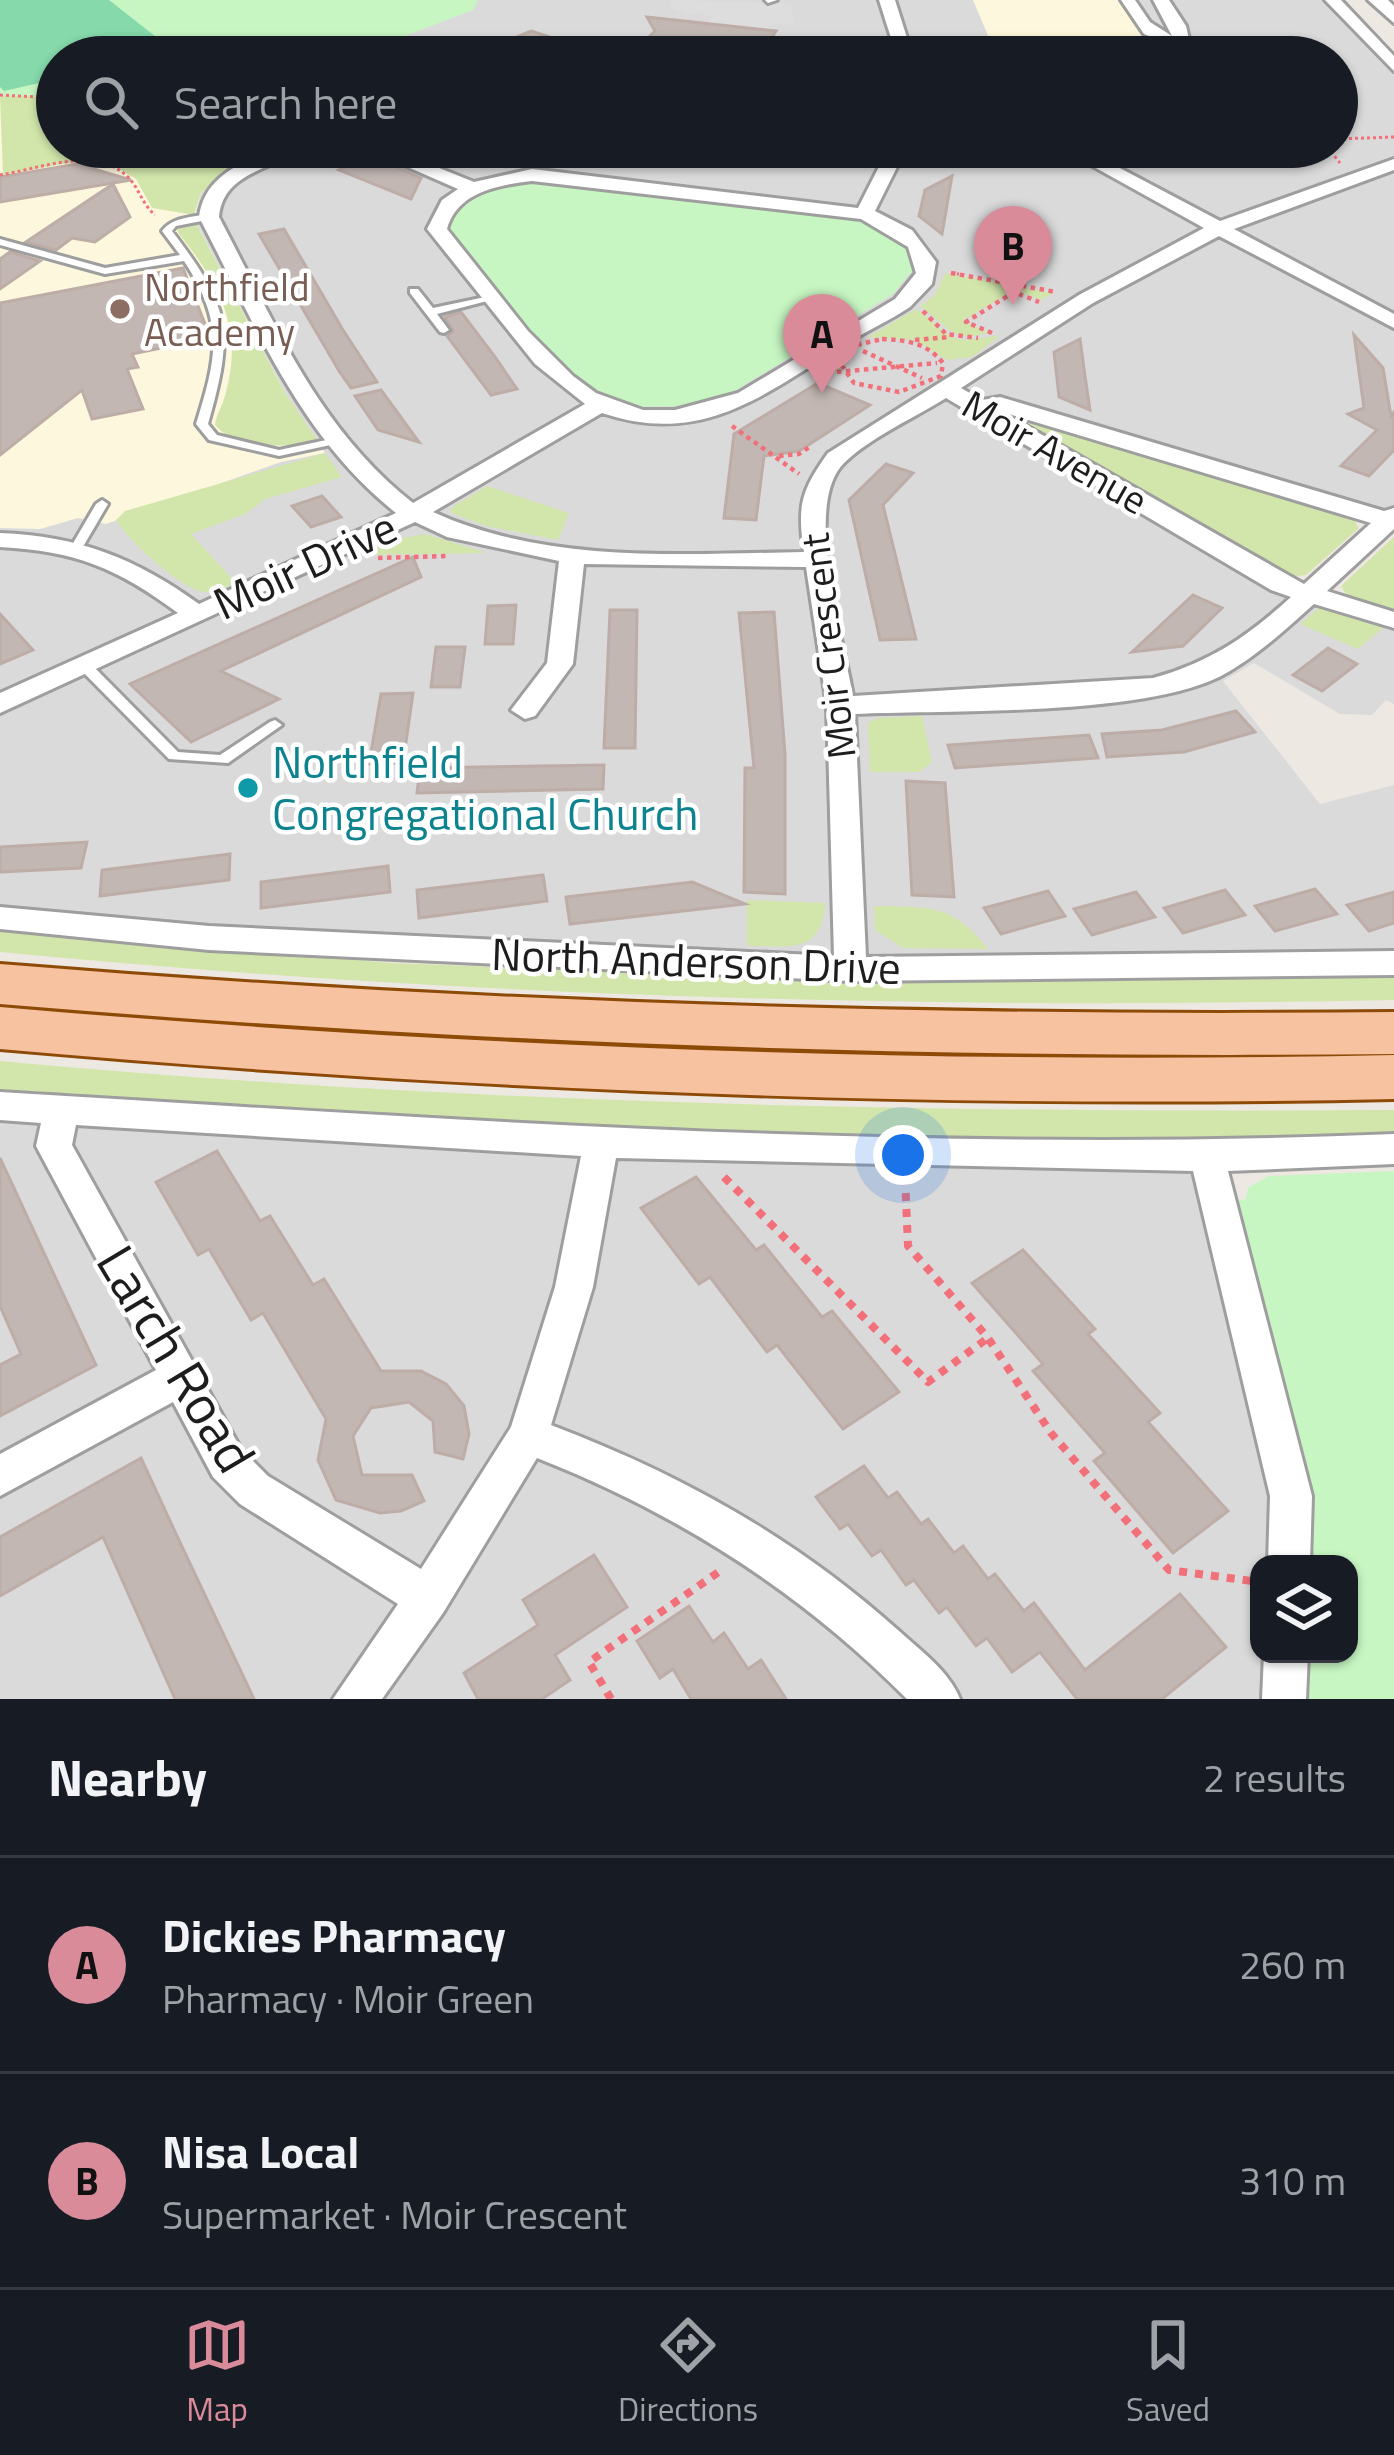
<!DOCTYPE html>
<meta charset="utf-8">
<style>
body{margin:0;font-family:"Titillium Web",sans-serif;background:#20242c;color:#f1f3f6}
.controls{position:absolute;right:36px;bottom:36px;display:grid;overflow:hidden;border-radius:24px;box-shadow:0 3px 9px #0004}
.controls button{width:108px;height:108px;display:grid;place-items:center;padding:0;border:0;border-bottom:3px solid #363941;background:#171b24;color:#f1f3f6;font:60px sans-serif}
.you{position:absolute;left:903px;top:1155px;width:42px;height:42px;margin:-30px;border:9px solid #fff;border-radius:50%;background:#1a73e8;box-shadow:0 0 0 18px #1a73e833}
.badge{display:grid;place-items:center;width:78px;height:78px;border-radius:50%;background:#da8b9a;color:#111;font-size:39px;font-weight:700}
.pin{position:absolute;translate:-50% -99px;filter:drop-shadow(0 3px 6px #0008)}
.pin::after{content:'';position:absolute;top:63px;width:42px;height:36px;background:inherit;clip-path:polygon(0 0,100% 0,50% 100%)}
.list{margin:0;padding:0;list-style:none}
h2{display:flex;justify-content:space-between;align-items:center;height:156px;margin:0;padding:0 48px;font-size:51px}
h2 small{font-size:39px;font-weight:400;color:#9ea1a6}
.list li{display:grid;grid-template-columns:78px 1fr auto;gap:36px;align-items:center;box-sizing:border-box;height:216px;padding:0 48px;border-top:3px solid #363941}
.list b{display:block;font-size:45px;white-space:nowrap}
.list p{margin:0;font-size:39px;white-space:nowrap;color:#9ea1a6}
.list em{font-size:39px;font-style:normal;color:#9ea1a6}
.icon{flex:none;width:66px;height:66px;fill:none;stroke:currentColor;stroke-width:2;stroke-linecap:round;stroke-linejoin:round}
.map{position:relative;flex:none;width:1394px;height:1699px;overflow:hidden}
.search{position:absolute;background:#171b24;box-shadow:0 3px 9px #0004;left:36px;right:36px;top:36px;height:132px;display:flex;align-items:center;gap:30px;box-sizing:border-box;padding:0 42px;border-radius:66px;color:#9ea1a6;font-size:45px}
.sheet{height:588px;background:#171b24}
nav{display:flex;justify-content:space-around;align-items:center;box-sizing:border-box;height:168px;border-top:3px solid #363941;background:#171b24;font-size:33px;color:#9ea1a6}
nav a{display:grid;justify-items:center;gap:6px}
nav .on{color:#da8b9a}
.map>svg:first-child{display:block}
.residential{fill:#dbdada;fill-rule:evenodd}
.education{fill:#fdf8dd}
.grass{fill:#d2e6ab}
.park{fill:#c7f6c2}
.pitch{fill:#85d9aa}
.parking{fill:#ddd}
.building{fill:#c2b7b3;stroke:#beada7;stroke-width:3}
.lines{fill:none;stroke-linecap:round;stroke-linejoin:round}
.service-casing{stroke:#9e9e9e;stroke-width:6}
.minor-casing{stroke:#9e9e9e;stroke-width:6}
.tertiary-casing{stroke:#9e9e9e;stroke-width:6}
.primary-casing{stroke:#8e4b08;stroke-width:6}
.path-far2{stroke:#f27079;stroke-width:3;stroke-dasharray:3 3;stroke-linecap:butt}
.path-far1{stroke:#f27079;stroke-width:4.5;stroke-dasharray:4.5 4.5;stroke-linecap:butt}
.path{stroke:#f27079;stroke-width:8;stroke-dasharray:8 8;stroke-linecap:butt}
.service{fill:#fff;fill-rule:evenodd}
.minor{fill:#fff;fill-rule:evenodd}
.tertiary{fill:#fff;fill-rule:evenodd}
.primary{fill:#f7c29f;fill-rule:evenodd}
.education-dot{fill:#8d6e63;stroke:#fff;stroke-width:4.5}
.culture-dot{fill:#0f9aa8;stroke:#fff;stroke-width:4.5}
.labels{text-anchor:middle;stroke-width:9;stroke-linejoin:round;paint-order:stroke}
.far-education-label{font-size:39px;fill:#785e54;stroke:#fff;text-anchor:start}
.far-street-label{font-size:39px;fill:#1d1d1d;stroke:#fff}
.street-label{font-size:45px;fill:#1d1d1d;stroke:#fff}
.culture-label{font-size:45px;fill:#0d838f;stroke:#fff;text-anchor:start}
.near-street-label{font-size:54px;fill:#1d1d1d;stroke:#fff}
</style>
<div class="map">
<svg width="1394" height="1699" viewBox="0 0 1394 1699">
<rect width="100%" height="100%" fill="#eee8e3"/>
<g class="residential">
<path d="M0 0H1333L1394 66V522L952 390 1280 585 1394 620V704L1386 700 1372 715 1340 714 1254 663 1223 681 1320 804 1394 785V963L1121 970 0 918ZM57 57H1337V147H57Z"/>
<path d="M0 1106 1207 1157 1289 1564H1259V1654H1286L1284 1699H0Z"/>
</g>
<g class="education">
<path d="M973 0H1137L1163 49 1160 57 1087 51 1082 57H997Z"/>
<path d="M16 94 57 100V147H197L239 166 201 193 194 219 285 393 325 453 281 462 106 524 78 518 40 529 0 528V97Z"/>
</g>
<g class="grass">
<path d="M16 94 57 100V147L107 150 96 158 3 175 0 97Z"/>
<path d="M112 147H197L239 166 201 193 194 215 152 208 136 179 103 159Z"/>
<path d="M196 223 285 393 318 441C289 448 235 450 215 425 216 415 221 409 224 399 245 331 221 286 179 234L177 229Z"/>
<path d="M945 273 1053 293 1041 300 1014 290 962 321 988 332C955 346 944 323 920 306L935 295Z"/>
<path d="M916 309C959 339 943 345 1001 335L972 357 947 360 915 340 868 337Z"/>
<path d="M1030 421 1329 507 1354 520 1359 528 1306 575 1289 577 1023 426Z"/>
<path d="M325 453 342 477 265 499 245 514 191 534 236 583C227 586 217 592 207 592 184 593 128 540 116 520L125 511Z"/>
<path d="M487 486 569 513 558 540 486 526 451 513V508Z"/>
<path d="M425 534 487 553 362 555 397 539Z"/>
<path d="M1394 537V613L1350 600 1341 586Z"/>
<path d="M1319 608 1383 628 1358 649 1300 624Z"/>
<path d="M922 716 932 762 919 772H870L868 723 877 718Z"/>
<path d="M747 900 825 903C822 955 789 946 747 946Z"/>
<path d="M874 906C928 907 952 903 988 949L903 948 875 930Z"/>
<path d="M0 929 391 963 849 980 1394 975V1000C928 1010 464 997 0 952Z"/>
<path d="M0 1061C464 1104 928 1113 1394 1110V1137L1088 1143 524 1128 0 1091Z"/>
</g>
<g class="park">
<path d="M0 0H478L473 10 350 57H57V98L0 95Z"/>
<path d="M537 178 856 217 907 248 912 271 893 294 725 397 693 406 636 407 612 402 562 376 449 231 451 213 473 196Z"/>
<path d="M1394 1171V1699H1307L1308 1654H1349V1564H1310L1312 1495 1270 1322 1234 1201 1246 1199 1248 1188 1268 1176Z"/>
</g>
<path class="pitch" d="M0 0H109L174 51 149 57H57V79L4 91 0 87Z"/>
<path class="parking" d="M676 0 791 4 794 24 772 23 767 29 708 22 711 17 698 12 688 15 673 9 669 2Z"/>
<g class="building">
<path d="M647 17 776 31 761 54 709 49 707 57H629L655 31Z"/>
<path d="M531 31 596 52 595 57H469Z"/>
<path d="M399 147H488L447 166Z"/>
<path d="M371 156 421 178 411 199 339 170Z"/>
<path d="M77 164 131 180 0 202V177Z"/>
<path d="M952 176 942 234 919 216 925 190Z"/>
<path d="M113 184 130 217 95 242 72 238 56 250 26 242Z"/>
<path d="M284 229 343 330 377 382 351 388 339 371 259 234Z"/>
<path d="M10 252 40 261 0 289V259Z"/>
<path d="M183 268 207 329 195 331 200 340 132 354 138 367 127 369 143 409 92 419 82 390 0 455V303Z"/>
<path d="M461 312 495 357 517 389 491 395 447 336 453 331 445 317Z"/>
<path d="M1354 335 1383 368 1391 416 1394 412V450L1369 476 1341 466 1377 430 1348 414 1364 408Z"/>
<path d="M1080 339 1085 376 1090 410 1059 397 1054 352Z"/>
<path d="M818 383 870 405 799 451 764 456 756 520 724 518 734 434Z"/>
<path d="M381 390 419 442 378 430 355 396Z"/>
<path d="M886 464 913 473 883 505 916 639 880 640 849 500Z"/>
<path d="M322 496 341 517 311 527 292 506Z"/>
<path d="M413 557 421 577 221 671 279 699 191 742 130 684Z"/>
<path d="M1193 595 1222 608 1183 646 1132 652Z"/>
<path d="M516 605 513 644H485L488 606Z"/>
<path d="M610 610H637L635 748H604Z"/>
<path d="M774 612 785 754V894L744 892 745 768H754L739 613Z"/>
<path d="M0 614 33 650 0 664Z"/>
<path d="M436 647H465L460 687H431Z"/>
<path d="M1328 648 1357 664 1322 691 1293 675Z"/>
<path d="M413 693 403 763 369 764 381 694Z"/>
<path d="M1236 711 1255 732 1184 752 1107 757 1102 734 1162 730Z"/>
<path d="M1089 735 1098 758 955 768 948 745Z"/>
<path d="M604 765 603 789 417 793 420 768Z"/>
<path d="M906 781 945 783 954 897 912 895Z"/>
<path d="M87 842 81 868 0 872V847Z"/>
<path d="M230 854 229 880 100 896 102 870Z"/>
<path d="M388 866 390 892 261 908V882Z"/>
<path d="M543 875 547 901 419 918 417 890Z"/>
<path d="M692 882 745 904 570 924 566 897Z"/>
<path d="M1315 889 1337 914 1275 931 1255 906Z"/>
<path d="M1225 890 1245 915 1183 933 1164 908Z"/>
<path d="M1048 891 1065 916 1001 934 984 908Z"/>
<path d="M1136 892 1155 917 1092 935 1074 909Z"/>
<path d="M1394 892V923L1369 931 1347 905Z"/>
<path d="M217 1151 260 1221 270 1216 313 1285 324 1279 381 1371H421L446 1384 464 1406 469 1434 463 1459 435 1452 433 1421 409 1402 371 1408 353 1436 362 1475H412L424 1501 401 1511 380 1513 336 1500 318 1460 326 1419 263 1313 251 1320 209 1249 198 1255 156 1182Z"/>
<path d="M0 1158 96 1365 0 1416V1365L21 1354 0 1306Z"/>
<path d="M696 1177 756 1250 764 1245 822 1317 832 1311 899 1392 843 1429 777 1345 767 1352 710 1277 699 1284 641 1208Z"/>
<path d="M1023 1250 1095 1329 1088 1334 1160 1413 1148 1422 1228 1511 1173 1553 1094 1461 1105 1453 1033 1371 1043 1364 972 1283Z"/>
<path d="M141 1458 177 1536 254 1699H175L103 1537 0 1596V1537Z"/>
<path d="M864 1466 888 1498 897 1492 921 1524 928 1519 954 1553 963 1546 988 1579 995 1574 1024 1611 1034 1603 1085 1670 1180 1594 1226 1647 1162 1699H1077L1040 1652 1012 1672 987 1638 976 1646 947 1607 939 1613 914 1580 906 1585 881 1550 872 1556 848 1524 840 1529 816 1497Z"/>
<path d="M594 1555 627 1607 555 1655 570 1680 542 1699H478L464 1673 538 1625 523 1600Z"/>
<path d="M689 1606 713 1642 724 1633 748 1669 761 1660 786 1699H691L673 1669 660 1678 637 1641Z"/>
</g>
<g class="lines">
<g class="service-casing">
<g id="service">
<path d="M765 0H777L768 3Z"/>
<path d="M209 214 212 215V219L176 226 172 231C230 307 235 330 208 424L217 435 279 450 336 438 342 441 340 443 279 456 209 440 196 424C217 356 225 324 184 261L105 274 0 245V239L105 268 180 255 162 231C173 217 192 217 209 214Z"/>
<path d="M410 289H418L433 308 490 296 495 299 437 314 449 330 444 333 440 332 410 293Z"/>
<path d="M102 500 108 504 84 545 78 549 74 548 72 545 96 504Z"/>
<path d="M84 661 89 662 178 752 220 755 270 722 275 720 282 725 228 763 169 759 79 668 77 665Z"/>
</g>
</g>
<g class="minor-casing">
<g id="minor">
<path d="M879 0H895L913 57H897Z"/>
<path d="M1121 0H1135L1150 22 1172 36 1153 0H1169L1186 26 1193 57H1177L1175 47 1144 34Z"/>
<path d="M1325 0H1341L1394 56V71Z"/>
<path d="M279 147H303C274 170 223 171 219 217 274 321 318 429 413 503L585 404 535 364 427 229 442 200 458 189 362 147H387L474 182 532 169 858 208 889 147H907L875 211 912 230 936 262 932 284 910 307C889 321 866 331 844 345 765 394 702 447 602 413L433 512C547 564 681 554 804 552 797 505 801 491 828 453L1079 295 1204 228 1058 147H1080L1220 221 1394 159V170L1234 229 1394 314V328L1219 236 1093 303 961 388 982 400 1000 397 1384 511 1394 508V529L1327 591 1394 612V628L1314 604C1285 630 1254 659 1219 677 1139 716 949 710 855 714L866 957 1394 951V975L850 981 209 950 0 929V907L209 926 834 956 827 706 806 567 584 564 573 664 535 716 525 719 511 710 547 663 559 561 447 537 415 522 0 713V693L178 613C117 568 76 551 0 547V533C79 536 135 558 199 604L396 513C299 436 255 324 199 217 204 175 245 161 279 147ZM532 181 861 219 908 247 916 273 895 299 738 393 675 410H643L596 393 573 376 528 331 447 229C457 192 498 185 532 181ZM946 398 1271 590 1291 597C1247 637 1210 662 1153 678L853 696C844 642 802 504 844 463 871 437 914 418 946 398ZM1002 412 1371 523 1304 584Z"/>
<path d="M0 1092C462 1120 930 1154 1394 1134V1164L1228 1171 1312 1496 1310 1564H1268L1270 1496 1193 1171 616 1158 593 1287 551 1425C680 1474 796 1538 899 1631 921 1651 949 1671 960 1699H907C800 1591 677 1513 537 1458L443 1613 382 1699H333L398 1604 240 1504 213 1477 173 1402 0 1496V1454L156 1370 36 1146 41 1123 0 1120ZM76 1125 581 1156 555 1287 511 1427 421 1569 268 1476 241 1449 72 1145Z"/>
<path d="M1264 1654H1308L1306 1699H1262Z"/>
</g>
</g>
<g class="tertiary-casing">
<path id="tertiary" d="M1368 0H1388L1394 6V23Z"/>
</g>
<g class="primary-casing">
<g id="primary">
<path d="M0 964C464 1002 928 1017 1394 1012V1054C928 1059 464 1043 0 1004Z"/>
<path d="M0 1007C464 1047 928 1065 1394 1055V1099C928 1109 464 1090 0 1049Z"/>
</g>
</g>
<g class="path-far2">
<path d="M1207 43 1217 57"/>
<path d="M498 57 518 49 542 57"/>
<path d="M0 95 57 98"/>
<path d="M1337 139 1394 137"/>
<path d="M203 147 222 155"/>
<path d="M1327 147 1340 163"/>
<path d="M98 161 110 150 107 147"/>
<path d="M0 175C39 169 95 145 128 177 139 188 142 204 155 215"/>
<path d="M951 273 959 274"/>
</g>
<g class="path-far1">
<path d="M951 273 1056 292"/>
<path d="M923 311 946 334 978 338"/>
<path d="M992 333 966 322 1014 292 1039 302"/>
<path d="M882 339C907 340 927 343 943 363L941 376 899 392 854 383 838 360 852 346Z"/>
<path d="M915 340 950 337"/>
<path d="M863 351 922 378"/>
<path d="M837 372 937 363"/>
<path d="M732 426 799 474"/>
<path d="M779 456 799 454 811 446"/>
<path d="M378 558 448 556"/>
</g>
<g class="path">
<path d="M724 1177 928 1382 988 1338"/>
<path d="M905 1177 908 1246 988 1338 1051 1433 1169 1570 1259 1582"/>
<path d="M611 1699 589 1662 723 1569"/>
</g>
<use href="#service" class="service"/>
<use href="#minor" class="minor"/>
<use href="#tertiary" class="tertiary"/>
<use href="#primary" class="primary"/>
</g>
<circle class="education-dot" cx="120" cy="309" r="12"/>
<circle class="culture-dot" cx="248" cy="788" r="12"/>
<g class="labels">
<g class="far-education-label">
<text x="144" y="301">Northfield<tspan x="144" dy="45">Academy</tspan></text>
</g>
<g class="far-street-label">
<text transform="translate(1055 452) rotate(30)" y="14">Moir Avenue</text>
<text transform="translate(828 646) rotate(-97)" y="14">Moir Crescent</text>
</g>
<g class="street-label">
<text transform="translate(305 565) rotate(-25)" y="16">Moir Drive</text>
<text transform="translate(696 961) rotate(2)" y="16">North Anderson Drive</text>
</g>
<g class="culture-label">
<text x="272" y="778">Northfield<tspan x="272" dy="52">Congregational Church</tspan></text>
</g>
<g class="near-street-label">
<text transform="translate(176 1359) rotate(59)" y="19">Larch Road</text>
</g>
</g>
</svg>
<div class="controls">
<button><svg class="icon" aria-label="layers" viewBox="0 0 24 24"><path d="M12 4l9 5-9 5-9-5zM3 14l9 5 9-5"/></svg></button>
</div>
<div class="you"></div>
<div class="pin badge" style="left:822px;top:393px">A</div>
<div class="pin badge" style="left:1013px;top:305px">B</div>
<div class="search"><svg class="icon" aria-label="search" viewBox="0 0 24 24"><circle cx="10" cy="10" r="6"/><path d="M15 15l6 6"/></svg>Search here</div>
</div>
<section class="sheet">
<h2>Nearby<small>2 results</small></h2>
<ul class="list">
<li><span class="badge">A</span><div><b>Dickies Pharmacy</b><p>Pharmacy · Moir Green</p></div><em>260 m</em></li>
<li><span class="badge">B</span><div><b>Nisa Local</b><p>Supermarket · Moir Crescent</p></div><em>310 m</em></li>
</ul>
</section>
<nav>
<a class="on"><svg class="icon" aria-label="map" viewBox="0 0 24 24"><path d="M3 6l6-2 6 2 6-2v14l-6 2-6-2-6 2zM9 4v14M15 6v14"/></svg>Map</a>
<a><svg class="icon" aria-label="directions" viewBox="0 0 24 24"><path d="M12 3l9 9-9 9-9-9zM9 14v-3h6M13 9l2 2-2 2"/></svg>Directions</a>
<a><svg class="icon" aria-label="saved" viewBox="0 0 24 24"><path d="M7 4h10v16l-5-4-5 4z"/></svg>Saved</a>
</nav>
